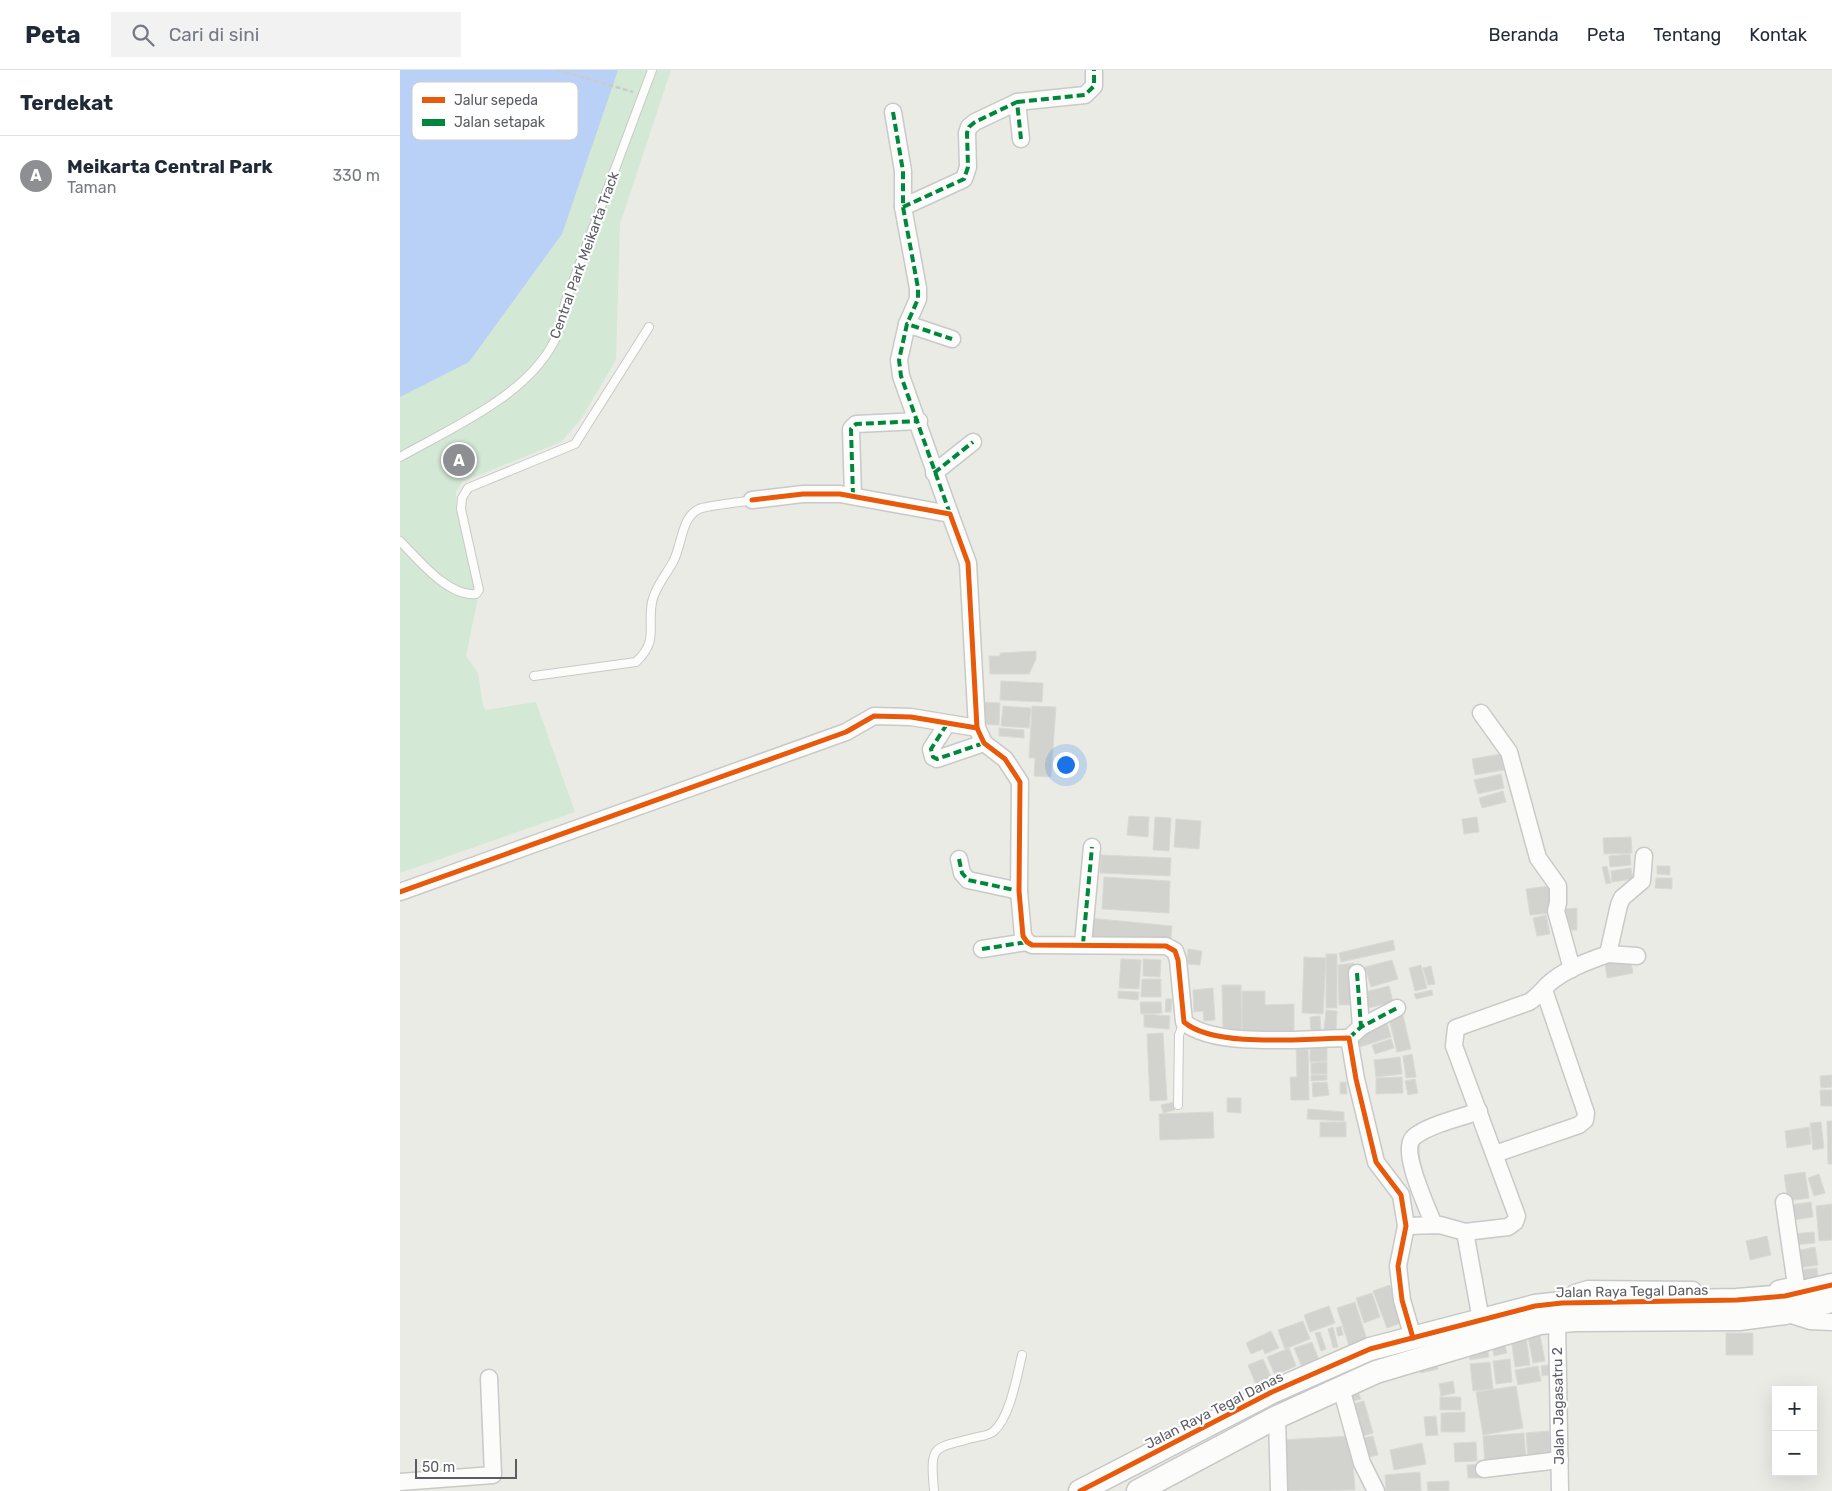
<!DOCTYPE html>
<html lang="id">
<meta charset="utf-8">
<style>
body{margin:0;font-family:Rubik,sans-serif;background:#f2f2f3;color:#1f2937}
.controls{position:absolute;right:15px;bottom:15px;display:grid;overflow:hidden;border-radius:0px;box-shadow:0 5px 20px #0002}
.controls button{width:45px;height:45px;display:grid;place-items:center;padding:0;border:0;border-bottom:1px solid #e0e1e3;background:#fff;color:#1f2937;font:25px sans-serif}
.scale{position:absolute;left:15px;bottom:12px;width:102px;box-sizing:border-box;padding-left:5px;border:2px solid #5b5d64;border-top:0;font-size:14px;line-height:18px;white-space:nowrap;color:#5b5d64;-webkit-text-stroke:4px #fff;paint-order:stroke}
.you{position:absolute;left:665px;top:694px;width:18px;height:18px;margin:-12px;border:4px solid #fff;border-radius:50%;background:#1a73e8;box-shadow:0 0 0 8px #1a73e833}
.badge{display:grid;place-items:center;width:32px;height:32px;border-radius:50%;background:#8d8f92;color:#fff;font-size:16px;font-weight:700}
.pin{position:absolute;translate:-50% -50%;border:2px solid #fff;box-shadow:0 1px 5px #0006}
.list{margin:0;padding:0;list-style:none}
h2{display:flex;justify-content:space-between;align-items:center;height:65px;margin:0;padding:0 20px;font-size:21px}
h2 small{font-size:16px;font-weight:400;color:#747a83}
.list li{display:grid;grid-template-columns:32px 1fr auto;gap:15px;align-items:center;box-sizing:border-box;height:80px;padding:0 20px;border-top:1px solid #e0e1e3}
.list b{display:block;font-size:19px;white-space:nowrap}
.list p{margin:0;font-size:16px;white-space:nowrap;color:#747a83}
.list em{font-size:16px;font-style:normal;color:#747a83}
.icon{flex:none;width:28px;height:28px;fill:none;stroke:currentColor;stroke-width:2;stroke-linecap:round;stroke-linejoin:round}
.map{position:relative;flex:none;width:1432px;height:1421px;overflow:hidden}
header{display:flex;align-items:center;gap:30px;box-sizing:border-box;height:70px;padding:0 25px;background:#fff;border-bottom:1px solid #e0e1e3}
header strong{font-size:24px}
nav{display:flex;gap:28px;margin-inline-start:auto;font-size:18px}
.search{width:350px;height:45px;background:#f2f2f3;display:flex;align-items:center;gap:12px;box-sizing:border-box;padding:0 18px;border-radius:0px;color:#747a83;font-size:19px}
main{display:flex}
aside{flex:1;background:#fff}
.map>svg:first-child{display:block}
.green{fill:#d3e8d5}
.water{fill:#b9d0f7}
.building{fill:#d2d2cf;stroke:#dadad5}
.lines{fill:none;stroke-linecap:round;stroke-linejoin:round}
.lane-casing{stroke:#c8c9c8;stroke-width:10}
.street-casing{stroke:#c8c9c8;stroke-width:19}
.secondary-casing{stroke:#c7c7c7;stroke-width:25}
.path{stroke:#c8cccb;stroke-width:2.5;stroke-dasharray:5 2.5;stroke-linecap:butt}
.lane{stroke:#fcfcfb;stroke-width:8}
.street{stroke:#fcfcfb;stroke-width:16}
.secondary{stroke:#fcfcfb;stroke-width:22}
.quiet{stroke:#00873e;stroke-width:4;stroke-dasharray:8 4;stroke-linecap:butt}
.cycleway-casing{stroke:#fff;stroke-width:8}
.cycleway{stroke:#e8590c;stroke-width:5}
.labels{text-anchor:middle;stroke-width:4.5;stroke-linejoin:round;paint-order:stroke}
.street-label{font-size:14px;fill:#5b5d64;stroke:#fff}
.key{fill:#fff;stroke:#ceced0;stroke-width:1}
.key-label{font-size:14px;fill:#5b5d64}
</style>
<header>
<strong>Peta</strong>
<div class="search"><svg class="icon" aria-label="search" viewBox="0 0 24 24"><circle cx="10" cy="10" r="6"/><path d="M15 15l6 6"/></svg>Cari di sini</div>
<nav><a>Beranda</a><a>Peta</a><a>Tentang</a><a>Kontak</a></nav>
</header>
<main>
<aside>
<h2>Terdekat<small></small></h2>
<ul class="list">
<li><span class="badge">A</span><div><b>Meikarta Central Park</b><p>Taman</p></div><em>330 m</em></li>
</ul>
</aside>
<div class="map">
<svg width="1432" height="1421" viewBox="0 0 1432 1421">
<rect width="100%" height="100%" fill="#ebebe6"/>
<path class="green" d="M0 0H271L220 154 216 290 181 349 161 372 62 412 56 422V433L75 479 81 513 66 586 78 603 83 636 86 640 136 632 175 742 0 803Z"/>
<path class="water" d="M0 0H218L162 164 69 292 0 327Z"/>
<g class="building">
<path d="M636 581V589L629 604H590L589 586H600V583Z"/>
<path d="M601 611 643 613 642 632 600 630Z"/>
<path d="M581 632 600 633 599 655 580 654Z"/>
<path d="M603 636 631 638 629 658 601 656Z"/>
<path d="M632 636 656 637 651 707 634 706 635 688H629Z"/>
<path d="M599 658 624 660V668L599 666Z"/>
<path d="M1101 684 1104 700 1075 705 1072 689Z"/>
<path d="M1101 704 1104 718 1078 724 1074 710Z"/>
<path d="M1103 721 1106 732 1082 738 1079 728Z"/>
<path d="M729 746 749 747 748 767 727 765Z"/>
<path d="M755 747 771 748 769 781 753 780Z"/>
<path d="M1077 747 1079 762 1064 764 1062 749Z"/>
<path d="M776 749 801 751 799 779 774 777Z"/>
<path d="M1231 767 1232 783 1204 784 1203 768Z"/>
<path d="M1230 784 1231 795 1210 797 1209 786Z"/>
<path d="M701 785 771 788 770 806 700 803Z"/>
<path d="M1207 796 1211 813 1206 814 1202 797Z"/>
<path d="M1257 796H1270V805L1257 804Z"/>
<path d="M1231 798 1233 809 1212 812 1211 801Z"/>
<path d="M704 807 770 811 769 843 702 839Z"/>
<path d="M1256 808H1272V819L1255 818Z"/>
<path d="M1149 816 1152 843 1130 845 1126 819Z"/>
<path d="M1177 838V860H1161V839Z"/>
<path d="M1146 845 1150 864 1137 866 1133 848Z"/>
<path d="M689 848 772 856 770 877 687 868Z"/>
<path d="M993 870 995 880 941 892 939 883Z"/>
<path d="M788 879 802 881 800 895 787 894Z"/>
<rect x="926" y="884" width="11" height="54"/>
<path d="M904 887 926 888 923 944 902 943Z"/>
<path d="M721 889 741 890 739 919 719 918Z"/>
<path d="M743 889 761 890 760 907 743 906Z"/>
<path d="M1230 889 1233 903 1207 908 1205 893Z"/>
<path d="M992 890 998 909 971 917 965 897Z"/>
<path d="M954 893V935H939L938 895Z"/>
<path d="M1021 895 1027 918 1015 921 1009 898Z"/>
<path d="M1031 896 1035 914 1028 915 1023 898Z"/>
<path d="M742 909H761V927H741Z"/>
<path d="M822 915H841L842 962H823Z"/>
<path d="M989 916 993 932 964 939 960 923Z"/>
<path d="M813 918 815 950 804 951 803 941 794 942 793 920Z"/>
<path d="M1032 920 1033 925 1016 929 1014 924Z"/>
<path d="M718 921 739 922 738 930 718 928Z"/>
<path d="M842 921H865V935L894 934V961H842Z"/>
<path d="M766 929H772L771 942H765Z"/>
<path d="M740 932H761L762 943 741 944Z"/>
<path d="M926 940 937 941 936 961 924 959Z"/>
<path d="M1002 941 1011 979 997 982 988 944Z"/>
<path d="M744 944 770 946 769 959 744 957Z"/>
<path d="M920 946 921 961 911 962 910 947Z"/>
<path d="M986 949 991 967 960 977 956 964Z"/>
<path d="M763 963 767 1030 750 1031 747 964Z"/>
<path d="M991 969 994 978 975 984 972 975Z"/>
<path d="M896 976H908L909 1030H891L890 1007H897Z"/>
<path d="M927 977V991L910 992V978Z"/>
<path d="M1012 984 1016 1007 1006 1008 1003 986Z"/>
<path d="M1000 987 1002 1004 976 1007 974 990Z"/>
<path d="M927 992V1004H911V993Z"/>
<path d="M911 1005H927V1010L911 1011Z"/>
<path d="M1432 1005V1017L1421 1018 1420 1006Z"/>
<path d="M1002 1007 1003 1023 976 1024V1008Z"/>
<path d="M1015 1009 1018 1023 1008 1025 1005 1011Z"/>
<path d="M927 1012 929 1025 913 1027 912 1013Z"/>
<path d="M940 1012H946L947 1024H940Z"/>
<path d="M1420 1020H1432V1036H1421Z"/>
<path d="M827 1028H841V1043L827 1042Z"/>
<path d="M774 1032 775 1040 763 1043 761 1035Z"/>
<path d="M908 1039 944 1042V1051L907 1049Z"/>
<path d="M813 1042 814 1068 760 1070 759 1044Z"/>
<path d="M1427 1051H1432V1094H1428Z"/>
<rect x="920" y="1052" width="26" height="15"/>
<path d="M1421 1052 1424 1078 1413 1080 1410 1053Z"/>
<path d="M1409 1057 1411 1074 1387 1078 1385 1061Z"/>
<path d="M1405 1102 1409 1128 1388 1131 1384 1105Z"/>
<path d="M1419 1104 1425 1123 1414 1126 1408 1108Z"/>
<path d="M1411 1132 1413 1147 1393 1150 1390 1135Z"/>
<path d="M1432 1134V1170L1419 1171 1416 1136Z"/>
<path d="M1414 1162 1415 1173 1393 1175 1392 1164Z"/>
<path d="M1367 1166 1371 1185 1350 1190 1346 1171Z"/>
<path d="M1415 1177 1418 1195 1399 1198 1396 1181Z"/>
<path d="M1417 1198 1418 1208 1399 1210 1398 1200Z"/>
<path d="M990 1215 1004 1252 987 1258 973 1221Z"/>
<path d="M972 1223 980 1247 964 1253 956 1228Z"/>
<path d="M955 1232 967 1270 949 1276 937 1238Z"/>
<path d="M929 1236 935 1253 910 1262 904 1245Z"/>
<path d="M903 1251 910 1269 885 1279 878 1260Z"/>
<path d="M941 1256 943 1265 938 1266 936 1258Z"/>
<path d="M933 1257 938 1277 933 1278 928 1259Z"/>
<path d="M871 1261 879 1278 865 1284 863 1279 851 1284 846 1273Z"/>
<path d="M920 1262 926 1279 921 1281 915 1263Z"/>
<rect x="1326" y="1263" width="27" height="22"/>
<path d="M1140 1265 1145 1291 1133 1293 1128 1267Z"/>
<path d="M1126 1266 1130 1295 1115 1297 1111 1268Z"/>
<path d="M1104 1271 1107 1283 1094 1286 1092 1273Z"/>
<path d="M912 1272 919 1290 902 1297 894 1278Z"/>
<path d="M1087 1273 1089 1287 1070 1290 1068 1276Z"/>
<path d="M889 1278 896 1296 875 1305 867 1287Z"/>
<path d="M1036 1288 1038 1299 1021 1303 1018 1292Z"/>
<path d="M863 1289 874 1313 858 1320 848 1295Z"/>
<path d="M1110 1289 1112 1312 1096 1314 1093 1291Z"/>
<path d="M1090 1292 1093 1319 1073 1321 1070 1294Z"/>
<path d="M1152 1294 1154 1304 1142 1306 1141 1296Z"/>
<path d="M1138 1296 1141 1311 1118 1315 1115 1300Z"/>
<path d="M1053 1311 1055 1323 1041 1326 1039 1314Z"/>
<path d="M1116 1316 1123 1358 1083 1365 1076 1322Z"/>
<path d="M959 1324 961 1329 949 1332 948 1327Z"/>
<rect x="1040" y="1327" width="21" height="13"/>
<path d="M964 1331 973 1363 959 1367 950 1335Z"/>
<path d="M1065 1342V1362H1041V1343Z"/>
<path d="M1036 1346 1038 1365 1026 1366 1024 1347Z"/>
<path d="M1149 1361 1151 1388 1128 1390 1126 1363Z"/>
<path d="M1124 1363 1126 1391 1085 1394 1083 1366Z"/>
<path d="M951 1366 955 1420 885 1421 881 1370Z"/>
<path d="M973 1366 978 1385 964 1388 959 1369Z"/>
<path d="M1076 1372 1077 1391 1055 1392 1054 1373Z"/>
<path d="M1022 1373 1026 1394 994 1400 990 1380Z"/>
<path d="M1082 1394 1083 1408H1068L1067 1395Z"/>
<path d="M1020 1402 1021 1421H986L985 1405Z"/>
<path d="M1049 1411V1421H1028L1027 1412Z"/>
</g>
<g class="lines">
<g class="lane-casing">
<g id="lane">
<path d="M0 387C53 357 134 323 158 263 161 253 163 242 165 233L252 0"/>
<path d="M0 471C18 489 48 527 76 524L79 520 61 439 62 428 68 418 175 374 249 257"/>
<path d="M134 606 236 592C259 570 247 559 252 532 255 517 266 505 273 492 282 476 281 447 299 439 309 435 338 433 352 430"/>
<path d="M778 1035 779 965 784 952"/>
<path d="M534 1421C530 1373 532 1379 577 1367 583 1366 590 1365 594 1361 610 1347 617 1306 622 1285"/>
</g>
</g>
<g class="street-casing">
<g id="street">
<path d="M617 32 685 25 694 16V0"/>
<path d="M493 42 503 101V137L518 218V229L507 254"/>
<path d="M503 137 564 109 568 97 567 63 569 57 575 52 617 32 621 69"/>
<path d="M534 403 573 372"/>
<path d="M453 426 451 359 456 354 519 351"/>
<path d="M352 430 403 424H440L550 444 568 493 577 658 584 673 605 689 620 712 619 821 623 866 627 872 632 875 766 876 775 881 778 890 784 952C815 979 908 968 949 968L956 1009 976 1092 1001 1125 1006 1156 998 1196 1002 1230 1013 1268"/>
<path d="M550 444 501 306 499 290 507 254 552 269"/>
<path d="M1081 643 1109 682 1138 788 1158 816V833L1156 841 1172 899"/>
<path d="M547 654 531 679 533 687 537 689 584 673"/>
<path d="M559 789 562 803 568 810 619 821"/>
<path d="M0 822 446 662 474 646 511 647 577 658"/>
<path d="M683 874 692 777"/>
<path d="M582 879 627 872"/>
<path d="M1208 884 1237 886"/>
<path d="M957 903 961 957"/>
<path d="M949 968 961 957 997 938"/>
<path d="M1095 1084 1179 1055 1185 1050 1186 1043 1144 920"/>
<path d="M1034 1155C1028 1139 999 1079 1014 1067 1028 1055 1060 1048 1079 1041"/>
<path d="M1006 1156 1040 1155 1065 1162 1108 1157 1115 1152 1117 1146 1054 976 1056 958 1129 932C1139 926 1143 918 1152 911 1168 898 1189 891 1208 884L1219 835 1222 828 1242 811 1244 786"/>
<path d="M1065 1162 1081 1250"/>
<path d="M1378 1219 1396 1215 1384 1132"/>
<path d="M1162 1233 1175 1223 1188 1219 1293 1220"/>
<path d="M1385 1243 1410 1251 1432 1252"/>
<path d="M1157 1251 1160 1421"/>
<path d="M941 1318 962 1393 976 1421"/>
<path d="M877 1347 879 1421"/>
<path d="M1084 1399 1160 1390"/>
<path d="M0 1412 93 1405 89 1308"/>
</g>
</g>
<g class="secondary-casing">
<g id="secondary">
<path d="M680 1421 872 1322 970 1279 1135 1236 1162 1233 1337 1230 1385 1226 1432 1215"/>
<path d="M738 1421 877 1347 976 1302 1140 1253 1175 1250 1339 1249 1385 1243 1432 1231"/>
</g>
</g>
<path class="path" d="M158 0 233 22"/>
<use href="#lane" class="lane"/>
<use href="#street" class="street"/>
<use href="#secondary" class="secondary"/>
<g class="quiet">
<path d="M617 32 685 25 694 16V0"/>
<path d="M493 42 503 101V137L518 218V229L507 254"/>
<path d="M503 137 564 109 568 97 567 63 569 57 575 52 617 32 621 69"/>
<path d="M534 403 573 372"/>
<path d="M453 426 451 359 456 354 519 351"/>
<path d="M550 444 501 306 499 290 507 254 552 269"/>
<path d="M547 654 531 679 533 687 537 689 584 673"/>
<path d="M559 789 562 803 568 810 619 821"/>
<path d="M683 874 692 777"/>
<path d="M582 879 627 872"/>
<path d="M957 903 961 957"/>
<path d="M949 968 961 957 997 938"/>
</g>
<g class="cycleway-casing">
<g id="cycleway">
<path d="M352 430 403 424H440L550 444 568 493 577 658 584 673 605 689 620 712 619 821 623 866 627 872 632 875 766 876 775 881 778 890 784 952C815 979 908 968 949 968L956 1009 976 1092 1001 1125 1006 1156 998 1196 1002 1230 1013 1268"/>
<path d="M0 822 446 662 474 646 511 647 577 658"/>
<path d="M680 1421 872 1322 970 1279 1135 1236 1162 1233 1337 1230 1385 1226 1432 1215"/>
</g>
</g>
<use href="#cycleway" class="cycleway"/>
</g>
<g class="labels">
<g class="street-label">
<text transform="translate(184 185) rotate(-70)" y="5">Central Park Meikarta Track</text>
<text transform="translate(1232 1221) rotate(-1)" y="5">Jalan Raya Tegal Danas</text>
<text transform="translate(1158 1336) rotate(-91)" y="5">Jalan Jagasatru 2</text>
<text transform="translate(814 1340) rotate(-27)" y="5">Jalan Raya Tegal Danas</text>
</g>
</g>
<rect x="12" y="12" width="166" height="58" rx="8" class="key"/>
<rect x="22" y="27" width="23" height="6" fill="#e8590c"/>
<rect x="22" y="49" width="23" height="7" fill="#00873e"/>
<g class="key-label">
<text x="54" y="35">Jalur sepeda</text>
<text x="54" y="57">Jalan setapak</text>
</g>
</svg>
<div class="controls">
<button>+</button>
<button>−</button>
</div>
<div class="scale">50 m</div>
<div class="you"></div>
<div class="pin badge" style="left:59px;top:390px">A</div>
</div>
</main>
